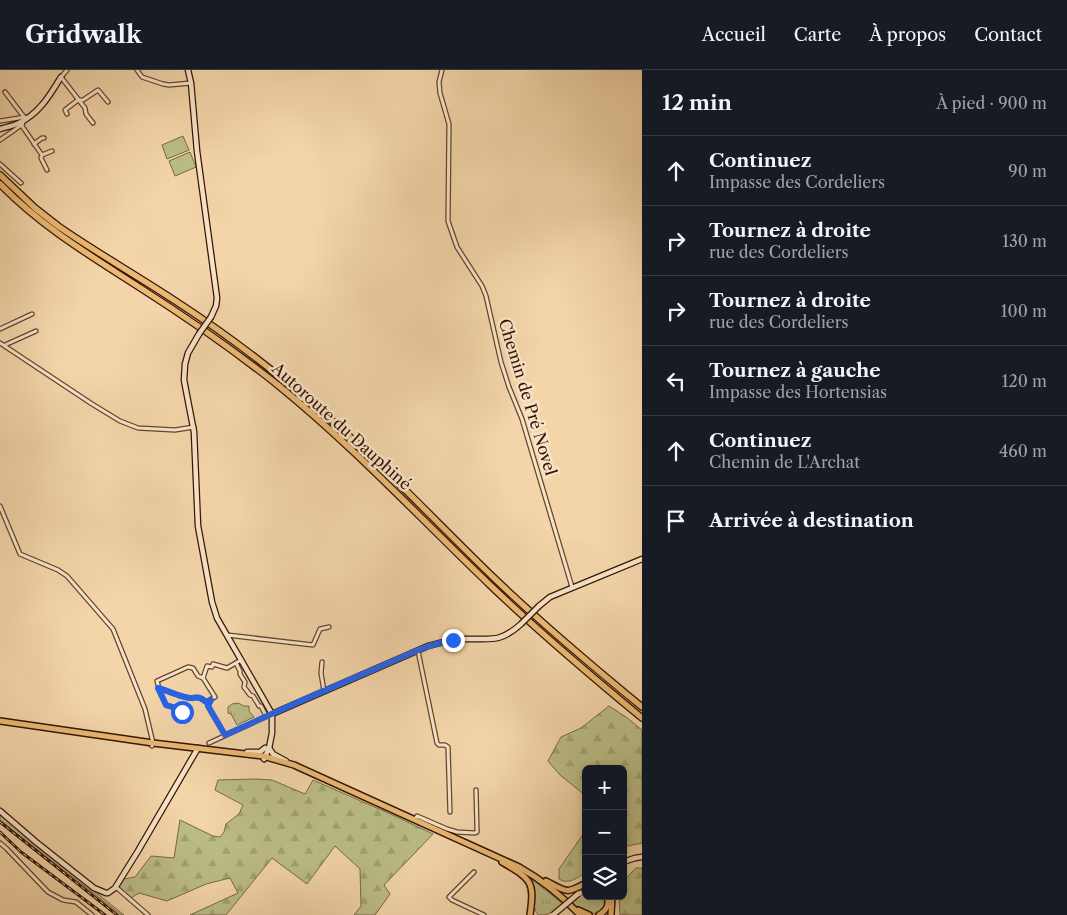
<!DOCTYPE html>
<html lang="fr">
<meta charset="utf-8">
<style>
body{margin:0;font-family:"Libre Caslon Text",serif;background:#242831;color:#f1f3f6}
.controls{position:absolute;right:15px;bottom:15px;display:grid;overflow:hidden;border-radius:8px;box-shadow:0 2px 8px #0003}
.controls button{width:45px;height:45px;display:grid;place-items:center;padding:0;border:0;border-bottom:1px solid #363941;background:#171b24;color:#f1f3f6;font:25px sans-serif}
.stop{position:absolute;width:15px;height:15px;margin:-11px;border:4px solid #2563eb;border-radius:50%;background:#fff}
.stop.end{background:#2563eb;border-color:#fff;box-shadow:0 1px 5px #0008}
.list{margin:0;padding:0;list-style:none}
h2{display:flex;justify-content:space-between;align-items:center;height:65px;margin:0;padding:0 20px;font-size:21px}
h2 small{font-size:16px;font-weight:400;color:#9ea1a6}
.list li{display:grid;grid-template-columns:32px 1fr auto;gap:15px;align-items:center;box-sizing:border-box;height:70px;padding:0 20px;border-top:1px solid #363941}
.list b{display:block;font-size:19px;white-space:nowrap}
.list p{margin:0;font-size:16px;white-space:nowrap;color:#9ea1a6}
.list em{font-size:16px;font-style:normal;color:#9ea1a6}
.icon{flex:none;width:28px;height:28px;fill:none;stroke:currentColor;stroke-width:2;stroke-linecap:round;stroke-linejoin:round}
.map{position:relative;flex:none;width:642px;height:845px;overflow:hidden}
header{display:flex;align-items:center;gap:30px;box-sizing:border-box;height:70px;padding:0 25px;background:#171b24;border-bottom:1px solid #363941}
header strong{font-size:24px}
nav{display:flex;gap:28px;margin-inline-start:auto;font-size:18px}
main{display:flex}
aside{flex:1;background:#171b24}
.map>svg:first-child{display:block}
.grass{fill:url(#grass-tufts);stroke:#786847}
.forest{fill:url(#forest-firs);stroke:#786847}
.garden{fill:#bbbd87;stroke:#786847}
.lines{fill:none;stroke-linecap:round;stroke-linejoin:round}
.street-casing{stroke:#644430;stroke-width:5.5}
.secondary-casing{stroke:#351407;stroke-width:7}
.primary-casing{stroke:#351407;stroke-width:8}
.highway-casing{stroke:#351407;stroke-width:8}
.street{stroke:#f7e4c7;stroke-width:3}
.secondary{stroke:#f7e4c7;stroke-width:4.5}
.primary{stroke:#eaba74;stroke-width:5}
.highway{stroke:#eaba74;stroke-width:5.5}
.rail-casing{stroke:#351407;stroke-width:3}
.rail{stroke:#f7e4c7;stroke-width:1;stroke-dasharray:4;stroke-linecap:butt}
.secondary-bridge-casing{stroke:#351407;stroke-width:7;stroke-linecap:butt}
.secondary-bridge{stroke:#f7e4c7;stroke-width:4.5}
.route{stroke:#2563eb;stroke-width:6}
.labels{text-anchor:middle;stroke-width:5;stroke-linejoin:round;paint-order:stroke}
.street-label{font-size:16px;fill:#351407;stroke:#f7e4c7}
</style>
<header>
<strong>Gridwalk</strong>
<nav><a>Accueil</a><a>Carte</a><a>À propos</a><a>Contact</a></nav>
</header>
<main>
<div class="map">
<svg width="642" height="845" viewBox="0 0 642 845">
<defs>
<pattern id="grass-tufts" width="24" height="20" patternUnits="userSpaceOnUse" patternTransform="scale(1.25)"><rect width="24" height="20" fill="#bbbd87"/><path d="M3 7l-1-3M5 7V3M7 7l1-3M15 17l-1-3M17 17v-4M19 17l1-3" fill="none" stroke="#a1a273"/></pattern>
<pattern id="forest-firs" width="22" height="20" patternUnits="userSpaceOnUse" patternTransform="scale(1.25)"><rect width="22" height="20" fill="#bbbd87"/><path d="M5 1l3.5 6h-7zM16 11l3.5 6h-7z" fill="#a1a273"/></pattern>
</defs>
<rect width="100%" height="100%" fill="#f3d5a9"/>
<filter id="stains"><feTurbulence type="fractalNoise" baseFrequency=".004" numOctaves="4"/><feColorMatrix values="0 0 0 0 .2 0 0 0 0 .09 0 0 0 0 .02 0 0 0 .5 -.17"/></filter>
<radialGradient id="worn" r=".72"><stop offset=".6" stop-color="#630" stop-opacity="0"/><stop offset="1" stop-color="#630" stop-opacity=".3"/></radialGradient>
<g class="grass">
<path d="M234 633V634L238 633 244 636H249V641L254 647 237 655 231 644 228 643V637Z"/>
<path d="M0 745 124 845H121L15 762 0 750Z"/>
<path d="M533 810 563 834C554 842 550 845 538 845 533 838 534 833 534 824 534 820 532 816 531 811Z"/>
<path d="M586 822V826H605L606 834 600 843C589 845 580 841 572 832Z"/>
</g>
<g class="forest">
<path d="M609 636 626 647 642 660V773L623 777V699H586V726L560 705 548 691 561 667 581 658Z"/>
<path d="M256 709 272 710 305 724 313 710 395 746 433 764 384 815 390 824 375 845H354L361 836 360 799 335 776 307 814 272 788 226 845H190L238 823 230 808 206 814 167 831 139 823 131 828 119 817 124 809 135 807 151 786 174 788 180 750 213 766 220 767 224 762 226 754 239 744 243 735 215 720 218 710Z"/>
<path d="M586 760V802C577 808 569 815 559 809V799Z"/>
<path d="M636 798H642V845H620L619 826H623V811Z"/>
</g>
<g class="garden">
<path d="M183 66 189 80 167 89 162 75Z"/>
<path d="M190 82 196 97 175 106 169 91Z"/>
</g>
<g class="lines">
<g class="street-casing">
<g id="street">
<path d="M67 0 61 7 85 38 86 44 93 53"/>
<path d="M137 0 142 7 163 14 169 15 191 13"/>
<path d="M442 0 439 12 440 23 449 54 448 151 457 177 482 216 486 226 501 292 509 317 522 349 572 517"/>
<path d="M5 22 24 47"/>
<path d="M67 44 65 40 78 30H83L98 20 108 32"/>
<path d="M0 51 25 47"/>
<path d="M23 52 22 56 42 85 52 81"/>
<path d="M0 70 20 56 21 54"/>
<path d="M34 74 42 68H44"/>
<path d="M42 85 41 88 47 100"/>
<path d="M0 94 21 113"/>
<path d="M0 259 32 244"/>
<path d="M0 273 92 334 120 351 138 358 175 360 194 357"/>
<path d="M5 275 36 261"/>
<path d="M0 436 20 484 58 500 67 506 113 559 145 639 153 673 152 676"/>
<path d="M227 565 313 575 320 559 329 557"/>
<path d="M418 581 437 673 439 675H445L448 677 450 742"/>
<path d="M322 592 321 603 324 621"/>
<path d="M236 593 240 601V604L245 612 244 617 250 625 253 626 259 636H261L266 646"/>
<path d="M188 597 193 598 198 606 203 608 215 627 206 632C200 627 198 627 191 628 187 628 182 626 178 625 172 623 165 620 159 618L157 611Z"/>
<path d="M203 608 207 596 212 597 213 594 227 598 241 590"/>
<path d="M159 619 166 635 179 639V642H182V640L179 639"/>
<path d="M211 630 208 636 225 665"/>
<path d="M209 673 272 644"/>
<path d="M415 749 417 746 447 759 457 762 475 763 477 762V760L476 720"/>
<path d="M0 773 6 778 48 822 63 830 76 832 92 845"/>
<path d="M474 802 449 827 452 830 484 845"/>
<path d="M115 818H117L148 845"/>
</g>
</g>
<g class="secondary-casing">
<g id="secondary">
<path d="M188 0 191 13 197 81 217 228 216 236 211 247"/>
<path d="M0 59C6 57 13 56 19 53 39 44 50 25 61 7"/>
<path d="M199 264 188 283 185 294 184 310 194 362 198 456 212 532 217 548 272 644V663L269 678 264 689"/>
<path d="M539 536 550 527 642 489"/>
<path d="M272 644 428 576C440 573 451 569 463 569 490 568 499 574 521 554"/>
<path d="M269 678 273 684 286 691"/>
<path d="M247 682H260L265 678"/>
<path d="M0 741 36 772 94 818 106 823H108L115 818 138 781 198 678"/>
<path d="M623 792 635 788 642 787"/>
</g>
</g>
<g class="primary-casing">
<g id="primary">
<path d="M0 651 153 673 263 686 294 695 519 797C542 810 562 826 580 845"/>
<path d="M502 792C531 809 535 811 530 845"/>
<path d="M546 811C566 821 565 825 586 813"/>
<path d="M585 819H586"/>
<path d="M578 840 589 845"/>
<path d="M599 845C606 841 610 834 607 826"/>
<path d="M611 845 612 826"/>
</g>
</g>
<g class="highway-casing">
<g id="highway">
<path d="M0 105 35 138 58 156C97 183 138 206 177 232 223 262 267 295 308 330 374 385 432 448 493 507 541 553 591 595 642 637"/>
<path d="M0 114C42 157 91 186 142 219 189 249 235 281 279 316 354 377 420 448 490 515 539 562 590 605 642 648"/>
</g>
</g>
<use href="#street" class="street"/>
<use href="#secondary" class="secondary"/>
<use href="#primary" class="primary"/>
<use href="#highway" class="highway"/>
<g class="rail-casing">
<g id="rail">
<path d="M0 752 117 845"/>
<path d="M0 762 21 782 105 845"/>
</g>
</g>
<use href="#rail" class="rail"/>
<g class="secondary-bridge-casing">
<g id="secondary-bridge">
<path d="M199 264 211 247"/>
<path d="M521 554 539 536"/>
<path d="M553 845 578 824"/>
</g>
</g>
<use href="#secondary-bridge" class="secondary-bridge"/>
</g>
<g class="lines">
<path class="route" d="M182 642V640L166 635 158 618C165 620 172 623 178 625 182 626 187 628 191 628 198 627 201 627 206 632L211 630 208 636 225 665C273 643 321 622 370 601 397 590 424 575 453 570"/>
</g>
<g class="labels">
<g class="street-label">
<text transform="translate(528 327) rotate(73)" y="6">Chemin de Pré Novel</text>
<text transform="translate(342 356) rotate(42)" y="6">Autoroute du Dauphiné</text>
</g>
</g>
<rect width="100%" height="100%" filter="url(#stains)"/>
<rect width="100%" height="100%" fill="url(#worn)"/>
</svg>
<div class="controls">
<button>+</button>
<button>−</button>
<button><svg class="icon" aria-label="layers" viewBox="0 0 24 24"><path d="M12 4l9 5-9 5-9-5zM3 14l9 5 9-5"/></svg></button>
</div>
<div class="stop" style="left:182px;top:642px"></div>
<div class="stop end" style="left:453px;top:570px"></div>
</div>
<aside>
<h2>12 min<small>À pied · 900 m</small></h2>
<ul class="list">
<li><svg class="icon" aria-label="ahead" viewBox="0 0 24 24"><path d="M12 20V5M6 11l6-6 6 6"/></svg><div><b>Continuez</b><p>Impasse des Cordeliers</p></div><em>90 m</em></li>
<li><svg class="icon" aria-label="right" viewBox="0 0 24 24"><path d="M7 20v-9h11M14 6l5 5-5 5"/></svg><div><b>Tournez à droite</b><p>rue des Cordeliers</p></div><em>130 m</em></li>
<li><svg class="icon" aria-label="right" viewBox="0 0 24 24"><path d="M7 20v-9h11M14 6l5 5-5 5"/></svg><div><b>Tournez à droite</b><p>rue des Cordeliers</p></div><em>100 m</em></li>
<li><svg class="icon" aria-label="left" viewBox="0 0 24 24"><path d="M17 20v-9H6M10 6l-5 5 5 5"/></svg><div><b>Tournez à gauche</b><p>Impasse des Hortensias</p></div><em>120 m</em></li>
<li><svg class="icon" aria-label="ahead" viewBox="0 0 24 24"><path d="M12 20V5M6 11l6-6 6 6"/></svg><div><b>Continuez</b><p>Chemin de L'Archat</p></div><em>460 m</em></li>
<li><svg class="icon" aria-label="arrive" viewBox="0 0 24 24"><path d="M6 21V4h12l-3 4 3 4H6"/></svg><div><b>Arrivée à destination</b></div></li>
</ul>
</aside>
</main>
